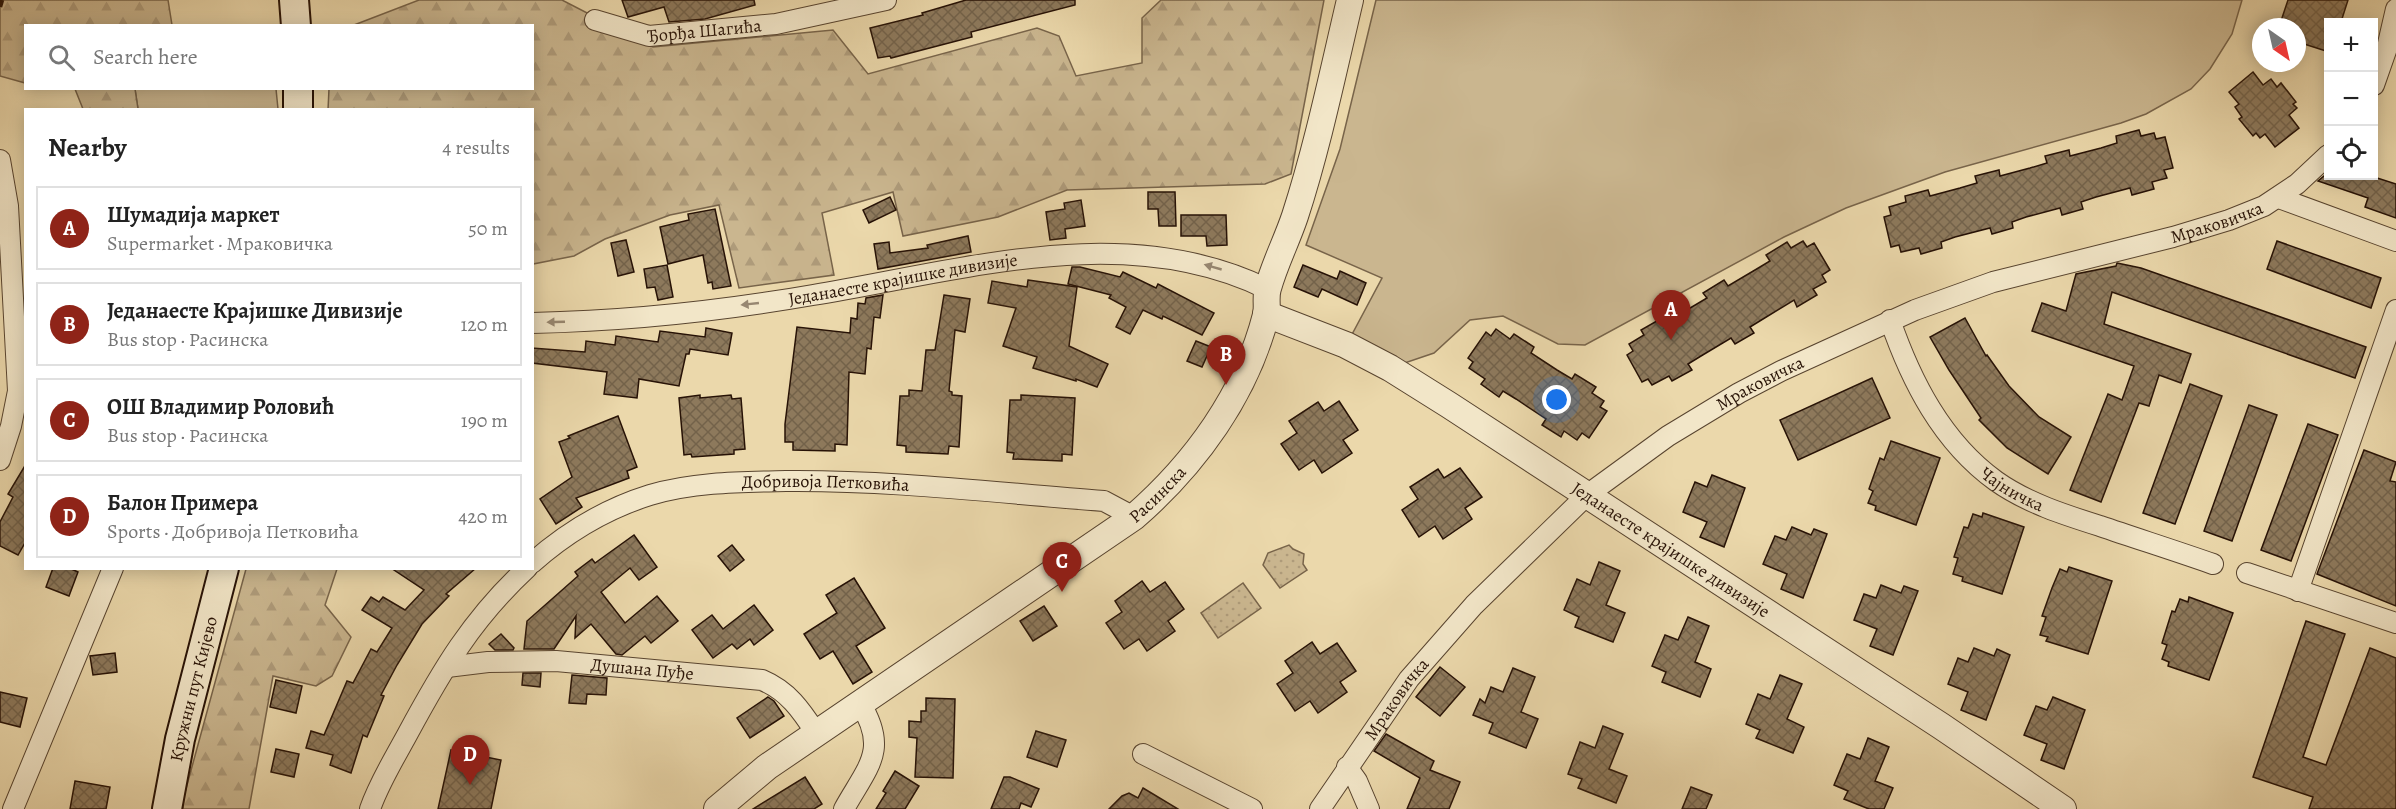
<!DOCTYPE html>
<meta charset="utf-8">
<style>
body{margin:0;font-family:Alegreya,serif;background:#f6f6f6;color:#222}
.controls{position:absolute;right:18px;top:18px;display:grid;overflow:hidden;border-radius:0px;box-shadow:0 3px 15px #0003}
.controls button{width:54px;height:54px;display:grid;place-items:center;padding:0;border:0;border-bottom:2px solid #e0e0e0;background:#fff;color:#222;font:30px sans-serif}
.compass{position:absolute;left:2252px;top:18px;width:54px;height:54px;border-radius:50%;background:#fff;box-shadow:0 3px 15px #0003;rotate:146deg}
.you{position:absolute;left:1557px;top:400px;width:21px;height:21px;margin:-15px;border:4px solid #fff;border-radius:50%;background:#1a73e8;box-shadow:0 0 0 9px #1a73e833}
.badge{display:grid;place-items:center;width:39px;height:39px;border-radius:50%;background:#8f2418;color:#fff;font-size:20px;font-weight:700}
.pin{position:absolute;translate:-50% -50px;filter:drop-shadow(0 2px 3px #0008)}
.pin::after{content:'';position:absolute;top:32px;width:21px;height:18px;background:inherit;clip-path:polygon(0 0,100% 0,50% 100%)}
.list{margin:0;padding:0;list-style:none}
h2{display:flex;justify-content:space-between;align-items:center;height:78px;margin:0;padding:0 24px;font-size:26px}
h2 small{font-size:20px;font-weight:400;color:#767676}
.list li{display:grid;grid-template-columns:39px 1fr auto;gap:18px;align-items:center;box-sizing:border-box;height:84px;margin:0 12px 12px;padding:0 12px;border:2px solid #e0e0e0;border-radius:0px}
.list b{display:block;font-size:22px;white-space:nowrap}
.list p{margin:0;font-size:20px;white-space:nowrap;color:#767676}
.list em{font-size:20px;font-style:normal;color:#767676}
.icon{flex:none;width:33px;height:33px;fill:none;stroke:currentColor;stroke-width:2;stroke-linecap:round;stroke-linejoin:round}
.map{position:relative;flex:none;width:2396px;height:809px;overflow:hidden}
.search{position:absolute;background:#fff;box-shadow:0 3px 15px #0003;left:24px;top:24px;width:510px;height:66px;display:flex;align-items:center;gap:15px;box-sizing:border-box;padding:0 21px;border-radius:0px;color:#767676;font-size:22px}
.panel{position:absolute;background:#fff;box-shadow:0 3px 15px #0003;left:24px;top:108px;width:510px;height:462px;border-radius:0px}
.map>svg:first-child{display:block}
.grass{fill:#cab68f;stroke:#78644a;stroke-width:1.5}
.forest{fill:url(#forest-firs);stroke:#78644a;stroke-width:1.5}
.park{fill:url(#park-dots);stroke:#78644a;stroke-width:1.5}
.building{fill:url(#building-cross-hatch);stroke:#271206;stroke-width:1.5}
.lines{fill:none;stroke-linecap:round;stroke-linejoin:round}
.minor-casing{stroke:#58442f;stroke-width:22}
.tertiary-casing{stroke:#58442f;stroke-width:28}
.secondary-casing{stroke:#271206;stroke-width:32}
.minor{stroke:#f2e6c8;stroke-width:20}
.tertiary{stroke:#f2e6c8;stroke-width:26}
.secondary{stroke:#f2e6c8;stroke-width:28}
.rail{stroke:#271206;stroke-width:4.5;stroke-dasharray:10 10;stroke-linecap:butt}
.oneway{fill:#978771}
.labels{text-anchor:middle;stroke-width:5;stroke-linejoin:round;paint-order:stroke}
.street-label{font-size:18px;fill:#271206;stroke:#f2e6c8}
</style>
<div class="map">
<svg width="2396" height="809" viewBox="0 0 2396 809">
<defs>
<pattern id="forest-firs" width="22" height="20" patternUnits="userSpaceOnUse" patternTransform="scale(1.5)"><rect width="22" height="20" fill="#cab68f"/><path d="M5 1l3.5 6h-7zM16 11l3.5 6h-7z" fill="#ae9b7a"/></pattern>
<pattern id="park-dots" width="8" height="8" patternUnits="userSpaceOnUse" patternTransform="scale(1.5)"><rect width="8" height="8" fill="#cab68f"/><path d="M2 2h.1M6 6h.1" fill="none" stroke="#ae9b7a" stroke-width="1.8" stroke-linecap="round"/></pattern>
<pattern id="building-cross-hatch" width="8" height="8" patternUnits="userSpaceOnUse" patternTransform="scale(1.5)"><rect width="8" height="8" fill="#8d795c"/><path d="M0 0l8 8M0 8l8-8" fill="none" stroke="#73624a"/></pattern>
</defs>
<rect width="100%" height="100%" fill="#ebd8ab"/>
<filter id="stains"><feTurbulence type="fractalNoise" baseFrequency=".00333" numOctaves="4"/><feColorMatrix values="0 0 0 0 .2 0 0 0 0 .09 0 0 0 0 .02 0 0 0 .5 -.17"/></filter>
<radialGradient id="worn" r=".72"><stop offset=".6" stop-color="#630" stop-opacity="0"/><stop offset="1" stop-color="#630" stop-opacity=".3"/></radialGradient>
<g class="grass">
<path d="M1376 0H2242L2232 34 2210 69 2191 89 2146 114 2121 123 1945 172 1846 208 1784 237 1585 345 1558 344 1503 316 1470 320 1434 353 1390 368 1349 340 1382 278 1306 245 1340 149Z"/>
<path d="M135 89H276L278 109H138Z"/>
</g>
<g class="forest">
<path d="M0 0H168L172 25 26 26 25 83 0 76Z"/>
<path d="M419 0H562L653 47 833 30 868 74 1037 28 1059 36 1076 76 1142 63V18L1161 0H1324L1291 174 1265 184 1067 190 998 217 903 236 893 192 822 213 834 275 739 288 719 205 670 215 605 239 574 256 533 264 532 110H328L329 89 532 88V26L354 25Z"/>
<path d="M75 89H135L138 109H83Z"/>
<path d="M246 569H337L325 605 351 637 332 676 316 686 273 676 249 809H183L184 796Z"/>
</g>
<g class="park">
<path d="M1289 545 1293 549 1304 554 1303 564 1307 570 1280 588 1263 565 1268 553Z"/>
<path d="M1243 583 1261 608 1218 638 1201 613Z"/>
</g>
<g class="building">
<path d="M622 0H754L755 5 705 19 669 22 664 7 628 17Z"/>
<path d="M966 0H1075V5L971 32 972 37 891 58 890 56 878 58 870 28 923 15 922 13Z"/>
<path d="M2288 0H2348L2341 22H2328V43L2326 51 2301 43 2303 37 2297 35V27L2280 24Z"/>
<path d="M2253 72 2263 85 2271 79 2277 87 2281 83 2296 102 2293 104 2297 108 2289 115 2299 128 2275 147 2265 134 2260 138 2256 133 2253 136 2239 119 2242 117 2235 107 2239 104 2229 92Z"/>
<path d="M2139 130 2141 136 2154 133 2156 139 2165 137 2173 168 2164 170 2167 178 2152 182 2154 189 2132 195 2130 188 2096 197 2081 202 2083 209 2062 215 2060 208 2026 217 2012 222 2013 228 1992 234 1990 228 1955 237 1941 242 1942 248 1921 254 1919 248 1901 252 1899 245 1891 247 1884 217 1891 215 1889 207 1906 202 1905 196 1928 190 1930 196 1960 188 1977 183 1975 176 1999 170 2000 176 2030 168 2047 163 2045 156 2069 150 2070 156 2101 148 2117 143 2116 136Z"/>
<path d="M2324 176H2371L2396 184V218L2365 207 2368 198 2318 181Z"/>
<path d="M1148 192H1175L1176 226H1159L1158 209H1148Z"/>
<path d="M890 197 896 210 869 223 863 210Z"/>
<path d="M1081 200 1085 226 1065 229 1066 238 1050 240 1046 212 1065 209 1064 203Z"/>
<path d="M715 209 731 286 713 289 712 282 708 283 703 255 668 264 660 227 689 220 688 214Z"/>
<path d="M1181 215H1226L1227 245 1207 246 1206 236H1181Z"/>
<path d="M968 236 971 252 878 269 874 244 889 242 890 253 928 248 927 245Z"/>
<path d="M626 240 634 272 618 276 611 243Z"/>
<path d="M1803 241 1807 247 1814 243 1830 270 1822 275 1826 282 1813 289 1817 295 1797 307 1794 300 1763 319 1750 327 1754 333 1735 344 1731 338 1701 356 1688 364 1692 370 1672 381 1669 376 1652 385 1648 379 1642 382 1627 355 1633 351 1629 344 1644 335 1641 330 1662 318 1665 323 1707 298 1703 293 1724 280 1728 286 1755 270 1770 261 1766 255 1787 242 1791 248Z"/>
<path d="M2277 241 2381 278 2371 308 2267 269Z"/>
<path d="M2117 263 2141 268 2366 347 2355 378 2112 292 2104 324 2191 354 2181 383 2159 375 2149 406 2139 403 2101 502 2070 490 2108 394 2122 400 2134 366 2032 331 2042 303 2066 311 2076 274 2116 266Z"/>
<path d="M667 265 673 297 658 300 655 287 647 288 644 269Z"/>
<path d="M1303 265 1337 279 1340 271 1366 283 1357 305 1322 289 1318 297 1294 287Z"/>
<path d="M1072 267H1080L1120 277 1123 272 1156 288 1158 284 1214 313 1202 335 1163 316 1162 319 1143 310 1130 334 1116 327 1126 307 1109 298 1111 295 1068 284Z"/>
<path d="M1028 280 1077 287 1069 346 1108 364 1097 387 1076 379V381L1033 368 1037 357 1003 346 1016 308 988 303 992 281 1027 287Z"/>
<path d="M883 295 880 318 874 317 871 349 867 348 865 374 849 372 847 445 835 444V451L793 450V442H785V424L797 327 850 333 851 318 857 319 858 303 865 304 866 298Z"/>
<path d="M944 295 970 299 965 332 955 330 949 391 952 392V395L962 396 959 447 949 446 948 454 906 452V446L897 445 900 396H909V390L922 391 926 350H935Z"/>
<path d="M1965 318 1986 356 1987 355 2009 386 2039 417 2071 437 2048 474 2007 448 1979 420 1981 418 1949 370 1930 337Z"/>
<path d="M706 328 732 333 728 355 690 349 689 354H686L679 386 639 379 637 398 604 394 607 372 532 363V348L585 352 586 341 615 345 616 336 658 342 660 331 705 337Z"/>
<path d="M1496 329 1510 339 1514 334 1534 347 1531 353 1557 370 1572 379 1575 374 1596 387 1592 393 1604 401 1600 407 1607 411 1589 438 1582 433 1577 440 1564 431 1561 437 1542 425 1546 419 1516 399 1503 391 1499 397 1481 384 1485 379 1469 368 1473 362 1468 358 1486 332 1491 336Z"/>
<path d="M1196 341 1211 347 1202 367 1187 361Z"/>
<path d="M1872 378 1890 418 1798 460 1780 420Z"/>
<path d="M2190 384 2222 396 2175 524 2143 513Z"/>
<path d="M700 395V398L731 395 732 399 741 398 745 449 734 450V454L692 457 691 454 684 455 679 398Z"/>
<path d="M1021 395 1075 398 1072 455 1062 454V461L1013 459 1014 453 1007 452 1010 400H1021Z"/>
<path d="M1339 401 1358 430 1343 440 1352 453 1322 473 1314 460 1299 470 1281 444 1297 433 1289 421 1318 402 1324 411Z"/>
<path d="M2249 405 2277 415 2232 541 2204 531Z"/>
<path d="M618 416 637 467 627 471 629 478 576 498 582 507 556 524 540 499 572 477 559 442 570 438 568 436Z"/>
<path d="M2308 424 2338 435 2291 561 2261 550Z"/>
<path d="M1891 441 1940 458 1916 525 1875 510 1876 506 1868 503 1873 491 1869 489 1875 472 1880 458 1884 460Z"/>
<path d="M2364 450 2396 462 2390 481 2396 482V606L2317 574Z"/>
<path d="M26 464V541L18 555 0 546V522L13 497 8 494Z"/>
<path d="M1460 468 1482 497 1465 508 1472 519 1443 539 1435 526 1419 537 1402 510 1418 499 1410 487 1438 469 1444 478Z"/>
<path d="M1712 475 1745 488 1724 547 1700 537 1707 522 1683 512 1695 482 1707 487Z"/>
<path d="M1983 513 2024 527 2002 594 1962 581 1963 577 1953 574 1958 558 1954 557 1964 527 1968 528 1973 514 1982 517Z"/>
<path d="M1792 527 1811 535 1814 529 1827 534 1803 598 1781 589 1787 574 1763 564 1775 536 1786 540Z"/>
<path d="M634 535 657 567 639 580 630 568 601 592 625 623 657 596 678 621 651 643 645 636 622 655 616 654 591 624 575 638 576 616 554 649H524L527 621 578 576 575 572 592 559 595 563Z"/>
<path d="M732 545 744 560 730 571 718 556Z"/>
<path d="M1599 562 1620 571 1606 605 1625 613 1613 642 1575 627 1579 617 1564 610 1577 579 1590 585Z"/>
<path d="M2069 567 2112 581 2088 654 2046 641 2048 637 2040 635 2046 617 2042 616 2052 588 2060 569 2067 572Z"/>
<path d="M53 568H69L78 572 69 596 46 587Z"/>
<path d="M391 568H476L446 594 449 596 422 624 397 665 381 695 384 696 367 737 363 735 351 773 330 765 333 755 306 748 311 731 324 735 347 681 353 683 371 649 377 652 392 628 362 610 371 597 379 602 383 597 405 610 424 590Z"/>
<path d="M854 578 885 628 856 646 872 672 853 684 833 651 820 659 804 634 837 613 826 595Z"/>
<path d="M1142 581 1150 592 1165 582 1184 609 1168 621 1175 631 1147 651 1139 639 1124 649 1106 623 1122 612 1115 601Z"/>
<path d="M1881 585 1901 593 1904 586 1918 591 1893 655 1870 646 1877 629 1854 620 1864 594 1876 598Z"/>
<path d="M2189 597 2233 613 2209 680 2168 666 2169 662 2162 659 2167 645 2162 643 2172 611 2175 612 2180 599 2188 602Z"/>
<path d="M754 605 773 630 754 645 750 639 737 649 732 644 713 658 692 630 712 615 723 629Z"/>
<path d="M1044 606 1057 626 1033 641 1020 621Z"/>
<path d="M1688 617 1709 626 1695 662 1711 669 1700 697 1662 682 1666 672 1652 666 1665 635 1678 640Z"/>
<path d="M2306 621 2345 634 2303 757 2326 765 2370 648 2396 658V809H2309L2313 797 2253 777Z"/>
<path d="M501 634 514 648 513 650H495L489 644Z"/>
<path d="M1312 642 1320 654 1337 643 1356 671 1340 682 1347 692 1318 713 1310 701 1295 711 1277 684 1293 673 1285 661Z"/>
<path d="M1974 648 1994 656 1997 649 2010 655 1986 720 1961 710 1968 692 1948 684 1958 658 1968 662Z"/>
<path d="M115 653 117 672 93 675 90 656Z"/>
<path d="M1440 667 1465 687 1440 716 1416 697Z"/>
<path d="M1513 668 1535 677 1521 712 1538 719 1526 748 1489 733 1493 723 1473 715 1480 699 1485 703 1491 687 1503 692Z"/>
<path d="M523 673H541L540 687 522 685Z"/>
<path d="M572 675 607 678 606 695 587 694 586 704 569 703Z"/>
<path d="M1780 675 1802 684 1787 719 1804 727 1793 753 1756 738 1760 730 1746 724 1758 694 1770 699Z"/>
<path d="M276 680 302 686 296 713 270 707Z"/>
<path d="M0 692 27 698 20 727 0 722Z"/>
<path d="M768 697 774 701 784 716 750 738 737 718Z"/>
<path d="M2053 697 2085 710 2064 769 2041 760 2047 744 2024 735 2036 706 2047 710Z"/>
<path d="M926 698 955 699 953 778 915 777 917 738 909 737V721L921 722V711H926Z"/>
<path d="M1603 726 1623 734 1609 769 1627 776 1616 803 1578 788 1582 779 1568 774 1580 742 1595 748Z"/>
<path d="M1036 731 1066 740 1057 767 1027 757Z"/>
<path d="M1386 734 1434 761 1430 770 1460 782 1449 809H1407L1420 778 1374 751Z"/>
<path d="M1868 738 1889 747 1875 781 1893 788 1884 809H1869L1844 799 1848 791 1834 785 1847 754 1860 759Z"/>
<path d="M276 749 299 754 294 777 271 772Z"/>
<path d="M451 750 501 760 491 809H438Z"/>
<path d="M895 771 919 786 905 809H876L886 793 883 791Z"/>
<path d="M805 777 822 804 814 809H753Z"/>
<path d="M1004 777H1010L1039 789 1031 807 1021 803 1019 809H991Z"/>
<path d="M75 781 110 787 106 809H70Z"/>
<path d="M1691 787 1712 795 1706 809H1682Z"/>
<path d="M1143 788 1178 809H1109L1122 796 1129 793 1138 798Z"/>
</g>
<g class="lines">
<g class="minor-casing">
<g id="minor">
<path id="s1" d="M595 20 649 36 776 24 886 0"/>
<path d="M2374 85 2387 48 2396 9"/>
<path d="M0 160 8 206 18 391 11 426 0 460"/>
<path d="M2279 198 2396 241"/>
<path id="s2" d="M1890 320C1911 381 1942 442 1996 481 2027 503 2065 515 2100 526 2138 539 2176 551 2213 564"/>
<path id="s3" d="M532 323C626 321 721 311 813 295 960 271 1125 219 1267 289"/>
<path id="s4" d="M532 563C567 532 605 509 650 495 694 482 740 482 786 481 892 480 998 493 1104 501L1134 517"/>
<path d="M2247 573 2396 623"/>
<path d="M2298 591 2396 310"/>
<path id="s5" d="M447 667 488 662 556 661 762 680C788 691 801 710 816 733"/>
<path d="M1143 754 1252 809"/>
<path d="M1347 767 1357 781 1369 809"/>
<path d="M13 809 113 568"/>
<path d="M370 809C379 783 394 759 407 735 442 670 472 619 527 568"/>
<path d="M844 809C868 766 889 750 860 703"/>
<path id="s6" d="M1320 809 1409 679 1474 605 1587 495 1668 436 1739 393 1781 371 1915 310 1993 282 2173 237 2229 220 2264 206 2297 184 2328 155"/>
</g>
</g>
<g class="tertiary-casing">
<g id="tertiary">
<path id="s7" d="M1266 314 1346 345 1390 368 1449 405 1941 726 2063 809"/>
<path id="s8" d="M717 809 767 767 1134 517C1195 464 1246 394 1266 315 1268 306 1265 297 1268 288 1275 263 1287 240 1295 216 1318 145 1333 72 1350 0"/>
</g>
</g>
<g class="secondary-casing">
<g id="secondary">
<path d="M294 0 296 26"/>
<path d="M298 88V110"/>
<path id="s9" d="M167 809 180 739 224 568"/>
</g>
</g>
<use href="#minor" class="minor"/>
<use href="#tertiary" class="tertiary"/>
<use href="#secondary" class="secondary"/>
<path class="rail" d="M0 7 2 0"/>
</g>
<defs><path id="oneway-solid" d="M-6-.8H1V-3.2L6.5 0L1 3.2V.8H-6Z" transform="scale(1.5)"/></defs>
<g class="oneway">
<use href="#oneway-solid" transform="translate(1213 267) rotate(-164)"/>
<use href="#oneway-solid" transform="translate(750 304) rotate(174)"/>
<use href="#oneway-solid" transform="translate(556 322) rotate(178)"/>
</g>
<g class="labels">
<g class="street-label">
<text dy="6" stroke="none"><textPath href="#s1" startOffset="112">Ђорђа Шагића</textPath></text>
<text dy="6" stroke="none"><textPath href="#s6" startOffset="1106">Мраковичка</textPath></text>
<text dy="6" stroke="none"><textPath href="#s3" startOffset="374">Једанаесте крајишке дивизије</textPath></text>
<text dy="6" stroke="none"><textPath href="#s6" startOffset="620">Мраковичка</textPath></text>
<text dy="6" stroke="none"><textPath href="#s4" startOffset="314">Добривоја Петковића</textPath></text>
<text dy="6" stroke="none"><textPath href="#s2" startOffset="214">Чајничка</textPath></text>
<text dy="6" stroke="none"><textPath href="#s8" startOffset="542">Расинска</textPath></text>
<text dy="6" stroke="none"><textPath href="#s7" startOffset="470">Једанаесте крајишке дивизије</textPath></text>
<text dy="6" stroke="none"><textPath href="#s5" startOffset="196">Душана Пуђе</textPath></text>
<text dy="6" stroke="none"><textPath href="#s9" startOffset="123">Кружни пут Кијево</textPath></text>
<text dy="6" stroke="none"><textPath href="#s6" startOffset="134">Мраковичка</textPath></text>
</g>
</g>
<rect width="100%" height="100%" filter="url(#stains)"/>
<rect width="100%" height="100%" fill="url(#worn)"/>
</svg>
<div class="controls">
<button>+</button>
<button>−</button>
<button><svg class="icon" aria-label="locate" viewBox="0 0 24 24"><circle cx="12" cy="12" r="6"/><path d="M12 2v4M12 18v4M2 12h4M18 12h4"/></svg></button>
</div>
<svg class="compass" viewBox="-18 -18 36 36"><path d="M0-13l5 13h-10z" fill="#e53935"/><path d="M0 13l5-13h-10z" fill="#767676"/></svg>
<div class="you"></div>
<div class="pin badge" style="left:1671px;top:340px">A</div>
<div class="pin badge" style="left:1226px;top:385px">B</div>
<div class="pin badge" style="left:1062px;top:592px">C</div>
<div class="pin badge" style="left:470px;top:785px">D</div>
<div class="search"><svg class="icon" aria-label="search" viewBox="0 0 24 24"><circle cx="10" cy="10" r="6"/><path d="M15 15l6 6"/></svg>Search here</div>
<section class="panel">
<h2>Nearby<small>4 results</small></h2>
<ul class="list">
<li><span class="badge">A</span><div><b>Шумадија маркет</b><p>Supermarket · Мраковичка</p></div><em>50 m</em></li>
<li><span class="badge">B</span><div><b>Једанаесте Крајишке Дивизије</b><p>Bus stop · Расинска</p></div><em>120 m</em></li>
<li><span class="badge">C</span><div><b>ОШ Владимир Роловић</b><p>Bus stop · Расинска</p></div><em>190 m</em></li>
<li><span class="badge">D</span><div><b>Балон Примера</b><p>Sports · Добривоја Петковића</p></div><em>420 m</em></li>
</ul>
</section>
</div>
